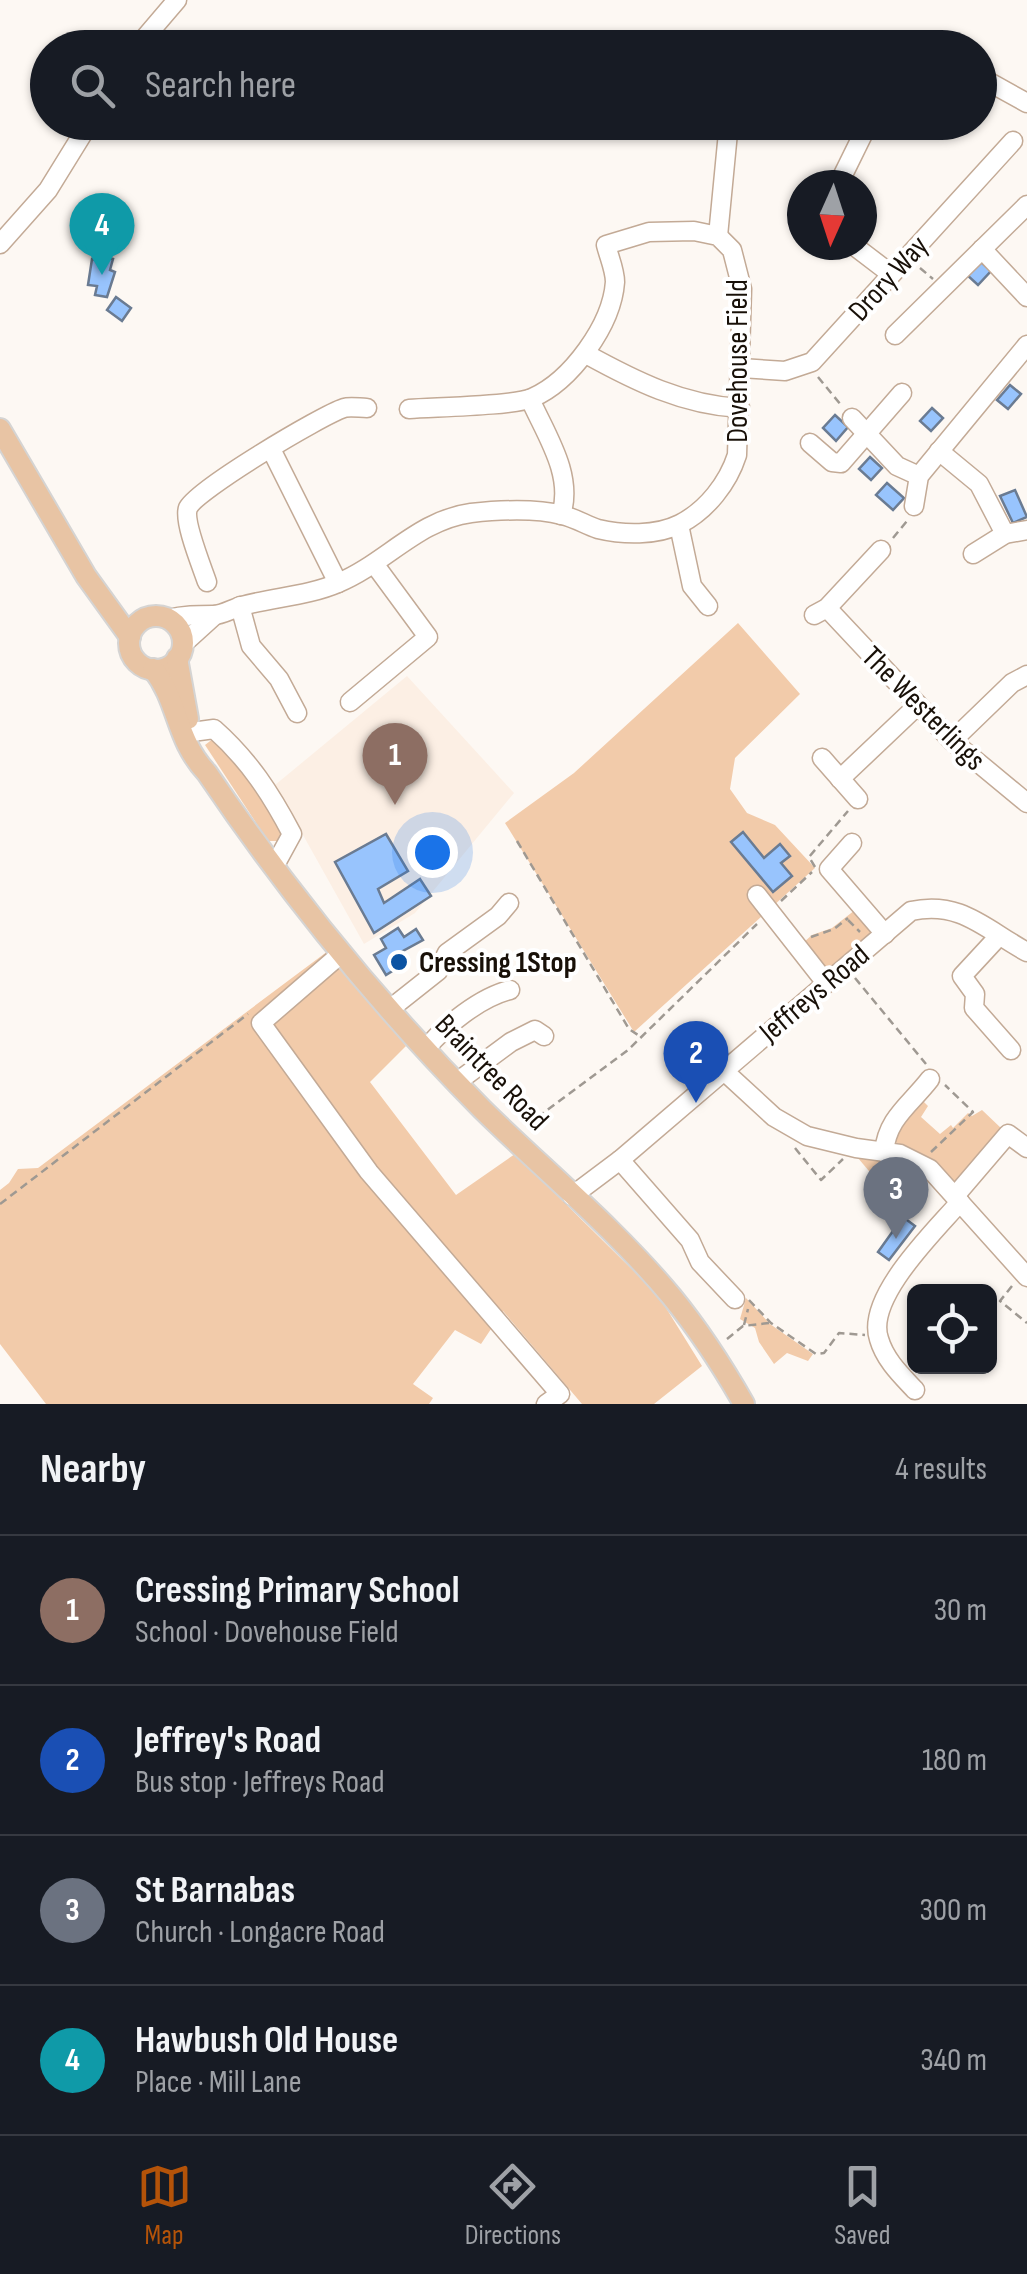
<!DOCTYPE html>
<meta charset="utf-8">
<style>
body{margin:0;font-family:"Sofia Sans Condensed",sans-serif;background:#242831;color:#f1f3f6}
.controls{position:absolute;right:30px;bottom:30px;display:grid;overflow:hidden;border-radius:15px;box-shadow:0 2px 8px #0004}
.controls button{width:90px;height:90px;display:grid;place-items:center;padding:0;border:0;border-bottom:2px solid #363941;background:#171b24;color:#f1f3f6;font:50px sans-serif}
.compass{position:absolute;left:787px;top:170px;width:90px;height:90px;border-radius:50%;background:#171b24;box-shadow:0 2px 8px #0004;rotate:183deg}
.you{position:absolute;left:432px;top:852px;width:35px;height:35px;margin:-25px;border:8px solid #fff;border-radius:50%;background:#1a73e8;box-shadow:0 0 0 15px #1a73e833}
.badge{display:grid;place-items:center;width:65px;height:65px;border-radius:50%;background:#b45309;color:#fff;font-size:32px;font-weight:700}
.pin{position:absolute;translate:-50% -82px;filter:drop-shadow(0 2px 5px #0008)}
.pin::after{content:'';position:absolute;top:52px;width:35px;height:30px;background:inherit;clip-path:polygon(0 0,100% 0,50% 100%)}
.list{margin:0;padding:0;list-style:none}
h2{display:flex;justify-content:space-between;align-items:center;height:130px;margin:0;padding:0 40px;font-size:42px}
h2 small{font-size:32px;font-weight:400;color:#9ea1a6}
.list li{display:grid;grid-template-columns:65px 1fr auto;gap:30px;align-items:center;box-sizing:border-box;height:150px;padding:0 40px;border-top:2px solid #363941}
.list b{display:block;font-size:38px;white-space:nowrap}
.list p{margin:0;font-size:32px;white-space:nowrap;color:#9ea1a6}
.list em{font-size:32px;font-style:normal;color:#9ea1a6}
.icon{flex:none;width:55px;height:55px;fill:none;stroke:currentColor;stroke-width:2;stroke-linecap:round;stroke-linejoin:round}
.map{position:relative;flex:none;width:1027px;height:1404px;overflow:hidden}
.search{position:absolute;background:#171b24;box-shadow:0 2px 8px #0004;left:30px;right:30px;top:30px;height:110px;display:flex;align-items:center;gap:25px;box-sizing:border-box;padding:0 35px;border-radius:55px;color:#9ea1a6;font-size:38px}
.sheet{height:730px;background:#171b24}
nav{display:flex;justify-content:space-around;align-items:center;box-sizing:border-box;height:140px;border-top:2px solid #363941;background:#171b24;font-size:28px;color:#9ea1a6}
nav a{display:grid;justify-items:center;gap:5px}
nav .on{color:#b45309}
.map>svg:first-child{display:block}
.built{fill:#fcefe4}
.green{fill:#f2cbaa}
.building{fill:#98c4fd;stroke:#6a7b92;stroke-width:2.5}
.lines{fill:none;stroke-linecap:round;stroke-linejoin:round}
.minor-casing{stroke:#c3aa96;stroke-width:21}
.major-casing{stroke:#d5d4d3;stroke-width:24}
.path{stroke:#9f9992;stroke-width:2.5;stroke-dasharray:8 5;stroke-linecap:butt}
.minor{stroke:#fff;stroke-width:18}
.major{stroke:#e8c4a4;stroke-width:20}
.poi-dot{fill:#0b53a3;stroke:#fff;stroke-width:4}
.labels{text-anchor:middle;stroke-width:8;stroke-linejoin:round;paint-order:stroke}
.street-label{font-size:30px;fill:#181008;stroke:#fff}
.poi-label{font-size:30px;font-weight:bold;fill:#181008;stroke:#fff;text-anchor:start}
</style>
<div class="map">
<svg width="1027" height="1404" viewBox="0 0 1027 1404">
<rect width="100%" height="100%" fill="#fdf8f3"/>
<path class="built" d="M407 676 514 793 415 913 364 944 275 785Z"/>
<g class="green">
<path d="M738 623 800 694 735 758 730 789 747 813 775 825 815 868 634 1032 505 823 574 773Z"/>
<path d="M214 738 252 777 283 834 279 841H268L205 745Z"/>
<path d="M855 910 876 933 832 970H826L803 943 812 935 832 928Z"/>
<path d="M328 951 406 1046 370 1082 456 1195 515 1154 658 1295 702 1366 654 1404H582L503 1311 481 1344 455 1330 413 1384 433 1398 429 1404H46L0 1344V1190L9 1183 18 1169 38 1168Z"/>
<path d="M921 1099 928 1106 921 1117 940 1134 951 1125 953 1128 968 1113 972 1116 982 1110 1002 1129 958 1186 929 1158 891 1140 894 1123Z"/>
<path d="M858 1158 901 1163 923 1173 906 1196 874 1177Z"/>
<path d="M746 1298 770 1324 813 1354 808 1361 787 1353 774 1364 759 1342 755 1328 740 1319Z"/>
</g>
<g class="building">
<path d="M101 249 105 251 104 257 113 259 110 270 115 272 107 297 95 295 97 286 88 285 92 259 96 260 97 251Z"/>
<path d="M980 261 991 271 978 285 967 275Z"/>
<path d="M116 297 131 308 122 321 107 310Z"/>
<path d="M1010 385 1021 394 1008 409 997 400Z"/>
<path d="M932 408 943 418 931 431 920 421Z"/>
<path d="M835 415 848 427 836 441 823 428Z"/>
<path d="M870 457 882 468 871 480 859 469Z"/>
<path d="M887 483 904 498 893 510 876 495Z"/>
<path d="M1015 490 1027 517 1013 523 1000 496Z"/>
<path d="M743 832 764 858 780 844 790 856 781 863 792 876 773 892 731 842Z"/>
<path d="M386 834 408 871 378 889 384 903 420 879 431 896 374 933 335 862Z"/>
<path d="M398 928 404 937 416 929 423 940 392 957 399 967 386 975 374 955 386 948 381 939Z"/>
<path d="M903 1217 915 1226 889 1260 878 1252Z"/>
</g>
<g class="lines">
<g class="minor-casing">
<g id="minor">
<path d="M136 48 177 0"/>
<path d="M980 77 1027 103"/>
<path d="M838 185 869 122"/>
<path d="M718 236 729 122"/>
<path d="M0 244 48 190 90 122"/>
<path d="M853 245 891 274"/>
<path d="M982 249 1027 297"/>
<path d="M895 335 1027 205"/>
<path d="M586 354C635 381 683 405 740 408"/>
<path d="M741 368 785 371 812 362 1013 141"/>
<path d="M530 399C546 435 574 475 561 515"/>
<path d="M852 418 897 466 919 476"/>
<path d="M810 443 832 462 841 463 902 393"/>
<path d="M271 449 338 583"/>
<path d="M939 451 979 484 1005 534"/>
<path d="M914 506 919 476 1027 345"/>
<path d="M679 525 692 586 708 606"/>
<path d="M973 554 1005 534 1027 530"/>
<path d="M207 582C202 567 183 521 188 508 196 490 322 415 344 408 350 406 360 408 367 408"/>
<path d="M240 606 251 646 279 679 297 713"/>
<path d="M827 608 952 741 1027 803"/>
<path d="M814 615 827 608 881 550"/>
<path d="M168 619C184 615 197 615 213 615 223 615 233 608 242 606 274 597 308 596 338 583 386 563 418 520 471 513 499 510 535 508 562 515 575 518 586 525 598 529 623 535 656 536 680 524 707 510 728 483 737 455L742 289 732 250 718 236 694 231 649 232 606 245C609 257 615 270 615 282 612 325 571 381 532 398 513 406 434 407 409 409"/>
<path d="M183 644 215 615"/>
<path d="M350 702 428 637 375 565"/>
<path d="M192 732 214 729C249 760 271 794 292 834L274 867"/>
<path d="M952 741 1012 683 1027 675"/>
<path d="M822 758 858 799"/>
<path d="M840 779 917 706"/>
<path d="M852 843 829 869 885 934"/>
<path d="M757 895 826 983"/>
<path d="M999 936 962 976 975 994 974 1008 1011 1050"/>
<path d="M342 953 261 1023 369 1172 560 1394 546 1404"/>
<path d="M390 1009 438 971 447 953 498 916 509 903"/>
<path d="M426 1049C444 1026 481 997 510 990"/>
<path d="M724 1071 774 1117 807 1136 856 1148 900 1154 930 1169 1027 1277"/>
<path d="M457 1082 511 1042 535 1030 544 1036"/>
<path d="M884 1152C887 1118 910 1105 930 1079"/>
<path d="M620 1160 690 1240 700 1262 735 1299"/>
<path d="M572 1196 620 1160 911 911C961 900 986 930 1027 952"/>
<path d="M955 1196 1008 1134 1027 1148"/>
<path d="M915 1390C901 1375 885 1360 879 1339 865 1298 935 1231 960 1202"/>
</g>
</g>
<g class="major-casing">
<g id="major">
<path d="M0 429 86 576 130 637"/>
<circle cx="156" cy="643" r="27"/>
<path d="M177 658 188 719"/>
<path d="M153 669C179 702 175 739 207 773 288 893 380 1006 482 1109 545 1171 615 1228 672 1297 699 1330 723 1367 744 1404"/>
</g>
</g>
<g class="path">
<path d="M920 268 933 279"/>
<path d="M818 377 841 405"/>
<path d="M893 538 907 521"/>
<path d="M517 841 629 1029 638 1035"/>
<path d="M815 867 809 857 848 811"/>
<path d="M781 901 812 872"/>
<path d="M848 920 860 932"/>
<path d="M811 937 834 929 848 918"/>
<path d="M855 978 926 1064"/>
<path d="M527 1125 628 1050 757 924"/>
<path d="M795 1148 821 1180 843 1159"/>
<path d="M931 1152 973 1112 945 1085"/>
<path d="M0 1204 248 1014"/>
<path d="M1012 1286 1000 1301 1027 1323"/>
<path d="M749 1300 771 1323 816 1354 824 1353 839 1333 865 1335"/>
<path d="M744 1325 748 1309"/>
<path d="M727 1339 743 1326 769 1323"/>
</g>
<use href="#minor" class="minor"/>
<use href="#major" class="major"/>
</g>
<circle class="poi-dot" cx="399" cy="962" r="10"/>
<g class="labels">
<g class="street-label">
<text transform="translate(888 278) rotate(-48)" y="10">Drory Way</text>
<text transform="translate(737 361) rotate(-90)" y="10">Dovehouse Field</text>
<text transform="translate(924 708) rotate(45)" y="10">The Westerlings</text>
<text transform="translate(814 993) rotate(-40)" y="10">Jeffreys Road</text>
<text transform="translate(492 1072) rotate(46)" y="10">Braintree Road</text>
</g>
<g class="poi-label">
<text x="419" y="972">Cressing 1Stop</text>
</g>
</g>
</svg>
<div class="controls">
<button><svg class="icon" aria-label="locate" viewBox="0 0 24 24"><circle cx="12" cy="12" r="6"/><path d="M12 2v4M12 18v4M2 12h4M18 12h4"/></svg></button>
</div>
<svg class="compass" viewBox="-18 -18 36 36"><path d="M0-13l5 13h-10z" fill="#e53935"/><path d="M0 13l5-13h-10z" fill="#9ea1a6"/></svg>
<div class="you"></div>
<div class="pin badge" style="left:395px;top:805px;background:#8d6e63">1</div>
<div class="pin badge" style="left:696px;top:1103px;background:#1a4fb4">2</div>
<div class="pin badge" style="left:896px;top:1239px;background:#6b7280">3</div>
<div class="pin badge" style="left:102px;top:275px;background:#0f9aa8">4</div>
<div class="search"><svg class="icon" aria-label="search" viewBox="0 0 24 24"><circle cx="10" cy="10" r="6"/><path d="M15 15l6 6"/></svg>Search here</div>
</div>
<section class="sheet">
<h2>Nearby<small>4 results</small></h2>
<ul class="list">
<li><span class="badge" style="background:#8d6e63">1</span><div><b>Cressing Primary School</b><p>School · Dovehouse Field</p></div><em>30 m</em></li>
<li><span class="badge" style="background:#1a4fb4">2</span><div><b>Jeffrey's Road</b><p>Bus stop · Jeffreys Road</p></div><em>180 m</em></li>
<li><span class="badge" style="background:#6b7280">3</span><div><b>St Barnabas</b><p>Church · Longacre Road</p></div><em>300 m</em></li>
<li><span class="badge" style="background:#0f9aa8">4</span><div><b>Hawbush Old House</b><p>Place · Mill Lane</p></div><em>340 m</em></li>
</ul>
</section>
<nav>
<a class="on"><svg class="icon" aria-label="map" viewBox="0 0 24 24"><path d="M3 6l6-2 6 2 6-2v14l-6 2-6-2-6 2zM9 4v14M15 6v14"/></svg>Map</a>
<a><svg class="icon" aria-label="directions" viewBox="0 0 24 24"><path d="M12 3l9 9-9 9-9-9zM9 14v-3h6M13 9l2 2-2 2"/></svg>Directions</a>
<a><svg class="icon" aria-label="saved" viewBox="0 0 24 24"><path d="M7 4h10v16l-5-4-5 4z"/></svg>Saved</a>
</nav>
